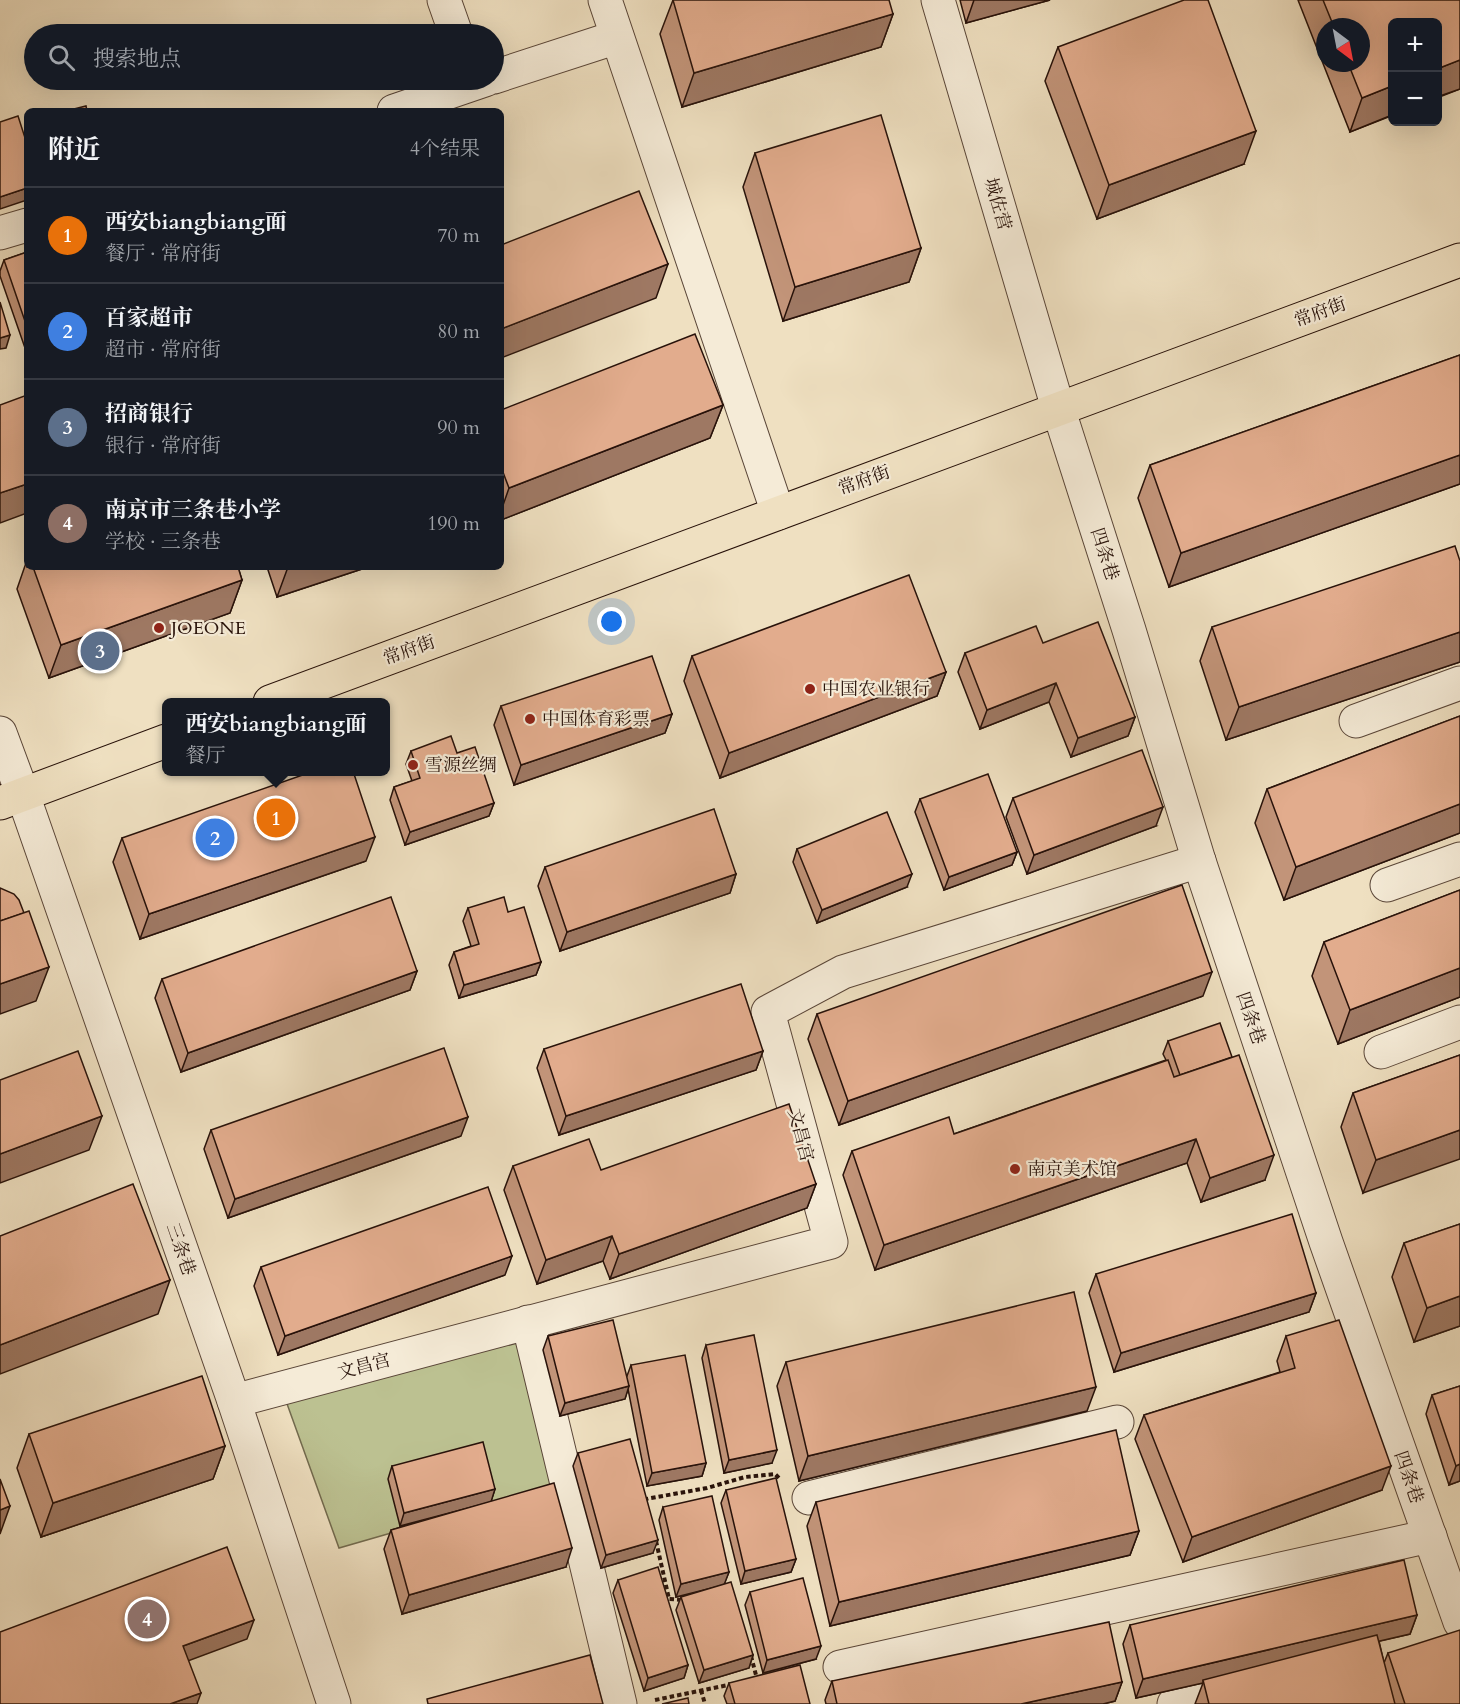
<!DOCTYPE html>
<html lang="zh">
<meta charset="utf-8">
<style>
body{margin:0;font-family:Cardo,"Noto Serif SC",serif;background:#242831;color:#f1f3f6}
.controls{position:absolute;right:18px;top:18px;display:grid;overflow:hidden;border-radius:9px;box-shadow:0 6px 24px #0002}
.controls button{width:54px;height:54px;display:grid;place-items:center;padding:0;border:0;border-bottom:2px solid #363941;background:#171b24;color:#f1f3f6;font:30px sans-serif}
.compass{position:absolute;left:1316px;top:18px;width:54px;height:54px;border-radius:50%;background:#171b24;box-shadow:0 6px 24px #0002;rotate:148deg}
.you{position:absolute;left:612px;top:622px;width:21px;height:21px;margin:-15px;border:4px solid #fff;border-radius:50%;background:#1a73e8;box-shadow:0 0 0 9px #1a73e833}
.badge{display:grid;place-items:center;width:39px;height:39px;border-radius:50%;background:#d93025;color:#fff;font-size:20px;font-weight:700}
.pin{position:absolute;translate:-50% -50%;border:3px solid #fff;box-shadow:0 2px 6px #0006}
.popup{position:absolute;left:162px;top:698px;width:228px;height:78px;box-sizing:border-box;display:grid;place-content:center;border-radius:9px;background:#171b24;filter:drop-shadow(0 2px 4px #0005);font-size:20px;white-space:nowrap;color:#9ea1a6}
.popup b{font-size:22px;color:#f1f3f6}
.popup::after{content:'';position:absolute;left:50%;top:100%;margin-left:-12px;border:12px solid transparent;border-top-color:#171b24}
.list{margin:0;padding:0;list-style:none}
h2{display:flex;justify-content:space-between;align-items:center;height:78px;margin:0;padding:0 24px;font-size:26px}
h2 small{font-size:20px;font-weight:400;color:#9ea1a6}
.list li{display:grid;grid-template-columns:39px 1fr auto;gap:18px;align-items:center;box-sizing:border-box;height:96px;padding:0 24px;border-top:2px solid #363941}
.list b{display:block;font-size:22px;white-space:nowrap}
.list p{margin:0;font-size:20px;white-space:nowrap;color:#9ea1a6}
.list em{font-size:20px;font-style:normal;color:#9ea1a6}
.icon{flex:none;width:33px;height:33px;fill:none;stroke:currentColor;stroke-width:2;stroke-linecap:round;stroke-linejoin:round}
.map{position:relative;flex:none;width:1460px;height:1704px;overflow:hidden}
.search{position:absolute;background:#171b24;box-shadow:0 6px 24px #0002;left:24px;top:24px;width:480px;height:66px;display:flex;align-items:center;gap:15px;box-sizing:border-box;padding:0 21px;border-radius:33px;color:#9ea1a6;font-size:22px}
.panel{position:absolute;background:#171b24;box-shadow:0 6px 24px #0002;left:24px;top:108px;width:480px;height:462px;border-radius:9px}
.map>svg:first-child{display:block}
.green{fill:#bcc191;stroke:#726a4e;stroke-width:1.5}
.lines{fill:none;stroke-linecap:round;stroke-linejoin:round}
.minor-casing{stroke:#5a4638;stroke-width:35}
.major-casing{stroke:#28120a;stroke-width:35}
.path{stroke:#28120a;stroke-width:4;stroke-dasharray:4.5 3;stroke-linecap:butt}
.minor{stroke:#f5ebd7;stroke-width:33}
.major{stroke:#efe0c1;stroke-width:33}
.wall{fill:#c29479;stroke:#28120a;stroke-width:1.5;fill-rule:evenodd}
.shaded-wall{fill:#9e7863;stroke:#28120a;stroke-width:1.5}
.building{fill:#e2ac8d;stroke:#28120a;stroke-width:1.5}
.poi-dot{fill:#8f2418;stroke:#f5ebd7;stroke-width:2}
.labels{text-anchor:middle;stroke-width:4.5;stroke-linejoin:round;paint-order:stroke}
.street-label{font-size:18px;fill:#28120a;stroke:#f5ebd7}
.poi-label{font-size:18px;fill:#28120a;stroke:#f5ebd7;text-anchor:start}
</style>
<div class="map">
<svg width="1460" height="1704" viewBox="0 0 1460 1704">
<rect width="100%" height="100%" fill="#efe0c1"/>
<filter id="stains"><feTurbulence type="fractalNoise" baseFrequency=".00333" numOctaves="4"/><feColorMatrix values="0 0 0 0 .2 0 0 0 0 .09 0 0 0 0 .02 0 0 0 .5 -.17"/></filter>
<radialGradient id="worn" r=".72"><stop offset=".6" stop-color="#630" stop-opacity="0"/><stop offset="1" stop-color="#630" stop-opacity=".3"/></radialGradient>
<path class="green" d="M521 1336 561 1484 339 1548 286 1401Z"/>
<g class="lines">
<g class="minor-casing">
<g id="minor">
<path d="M444 0 456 34"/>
<path d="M605 0 778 513"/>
<path d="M938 0 1058 408 1129 630 1199 861 1326 1242 1460 1622"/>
<path d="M494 77 617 37"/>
<path d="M394 111 485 80"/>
<path d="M0 233 27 225"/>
<path d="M1356 721 1460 683"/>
<path d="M0 733 23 795 234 1401 334 1704"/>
<path d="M1387 885 1460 859"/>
<path d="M1381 1052 1460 1022"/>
<path d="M528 1322 620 1704"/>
<path d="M234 1401 831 1242 768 1012 843 972 1199 861"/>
<path d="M809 1498 1117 1422"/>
<path d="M840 1667 1430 1536"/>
<path d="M1174 1704 1240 1687"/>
</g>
</g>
<g class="major-casing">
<g id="major">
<path d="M270 702 1460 260"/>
<path d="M0 803 166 741"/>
</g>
</g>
<g class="path">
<path d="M647 1501 646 1499 707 1488 745 1477 775 1474 779 1478"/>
<path d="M656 1541 669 1599 683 1600"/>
<path d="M751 1656 757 1679"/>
<path d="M701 1690 705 1704"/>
<path d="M655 1700 733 1684"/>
</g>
<use href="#minor" class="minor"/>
<use href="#major" class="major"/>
</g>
<g class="wall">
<path d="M673 0 893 14 881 47 682 107 660 34Z"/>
<path d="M960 0H1050L966 23Z"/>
<path d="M1298 0H1460V89L1350 132ZM1325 27H1361V63H1325Z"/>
<path d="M1058 47 1244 164 1097 219 1045 81Z"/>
<path d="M27 128V142L25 134Z"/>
<path d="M755 153 921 248 909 282 783 321 743 187Z"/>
<path d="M27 252V347L25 348 0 276V271L4 260Z"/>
<path d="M1460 355V484L1169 587 1138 498 1150 465Z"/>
<path d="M723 405 710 438 501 520V410Z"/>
<path d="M27 560V567H238L242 580 230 613 49 678 17 589Z"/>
<path d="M1460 561V662L1226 740 1200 661 1212 627Z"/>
<path d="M267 567H368L277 597Z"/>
<path d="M1043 643 1135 717 1128 736 1071 757 1049 702 980 729 958 672 965 653Z"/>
<path d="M692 656 946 672 937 696 720 778 684 681Z"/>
<path d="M501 706 672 714 665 733 514 785 494 725Z"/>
<path d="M1460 716V833L1284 900 1255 823 1267 789Z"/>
<path d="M411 751 494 803 489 816 405 845 390 800 394 787 412 781 406 764Z"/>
<path d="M1013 798 1156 826 1027 874 1006 817Z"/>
<path d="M920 799 1017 852 1012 865 944 890 915 812Z"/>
<path d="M122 838 366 861 140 939 113 862Z"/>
<path d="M797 849 907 887 817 923 793 862Z"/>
<path d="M545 867 736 874 730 893 560 951 538 886Z"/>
<path d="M1460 890V997L1338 1044 1312 976 1324 942Z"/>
<path d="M468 908 541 962 536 975 459 998 449 965 454 952 471 946 463 921Z"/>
<path d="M417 971 410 990 181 1072 155 998 162 979Z"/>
<path d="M1203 996 839 1125 808 1039 817 1014Z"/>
<path d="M1168 1041 1265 1180 1201 1202 1187 1163 875 1270 843 1175 852 1151 954 1134 1166 1060 1163 1054Z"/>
<path d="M544 1049 763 1051 756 1070 559 1135 537 1068Z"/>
<path d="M1460 1055 1363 1193 1341 1127 1353 1093Z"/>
<path d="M211 1130 461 1136 228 1218 204 1149Z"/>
<path d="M513 1166 601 1170 816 1184 807 1208 610 1279 603 1261 537 1284 504 1190Z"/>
<path d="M1460 1224V1326L1414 1342 1392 1277 1404 1243Z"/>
<path d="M261 1267 505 1275 278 1355 254 1286Z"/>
<path d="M1096 1274 1316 1293 1309 1312 1114 1372 1089 1293Z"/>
<path d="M548 1336 627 1376 631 1365 706 1463 702 1476 647 1486 628 1389 625 1399 560 1416 543 1350Z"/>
<path d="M1286 1336 1382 1490 1183 1562 1135 1439 1144 1415 1280 1372 1277 1361Z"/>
<path d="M706 1345 772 1463 724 1473 702 1358Z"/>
<path d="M786 1362 1087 1411 799 1481 777 1386Z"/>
<path d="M1460 1386V1481L1449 1485 1426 1414 1432 1395Z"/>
<path d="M29 1434 225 1446 213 1479 41 1537 17 1468Z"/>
<path d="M578 1453 653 1553 601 1568 573 1466Z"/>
<path d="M392 1466 495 1489 491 1501 566 1567 402 1614 384 1549 391 1530 477 1505 400 1526 388 1479Z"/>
<path d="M726 1490 796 1559 791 1572 741 1584 721 1503Z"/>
<path d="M816 1502 1139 1531 1130 1555 830 1626 807 1526Z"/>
<path d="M663 1507 729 1572 724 1584 753 1655 749 1668 699 1683 676 1610 681 1597 704 1590 676 1597 659 1520Z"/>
<path d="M618 1580 688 1665 684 1678 644 1691 613 1593Z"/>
<path d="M750 1592 816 1659 763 1673 745 1605Z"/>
<path d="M1417 1615 1410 1634 1379 1641 1384 1663 1388 1653 1460 1704H1195L1203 1683 1136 1698 1123 1644 1130 1625Z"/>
<path d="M832 1681 1122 1682 1115 1701 1103 1704H826L825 1700Z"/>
<path d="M729 1683 810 1704H727L724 1696Z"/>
</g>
<g class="shaded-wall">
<path d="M974 0H1050L966 23Z"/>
<path d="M893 14 881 47 682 107 694 73Z"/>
<path d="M1460 60V89L1437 97V69Z"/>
<path d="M1392 86V115L1350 132 1362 98Z"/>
<path d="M1256 131 1244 164 1097 219 1109 185Z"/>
<path d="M27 188V200L0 209V197Z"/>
<path d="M921 248 909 282 783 321 795 287Z"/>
<path d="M668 264 656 298 501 358V329Z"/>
<path d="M10 335 6 348 0 349V338Z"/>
<path d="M723 405 710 438 501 520V511L509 488Z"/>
<path d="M1460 455V484L1169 587 1181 553Z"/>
<path d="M27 484V513L0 523V493Z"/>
<path d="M288 567H368L277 597Z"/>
<path d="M242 580 230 613 49 678 61 645Z"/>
<path d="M1460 632V662L1226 740 1239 707Z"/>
<path d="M946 672 937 696 720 778 729 753Z"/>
<path d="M1056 683 1049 702 980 729 987 710Z"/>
<path d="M672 714 665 733 514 785 521 765Z"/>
<path d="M1135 717 1128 736 1071 757 1078 738Z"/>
<path d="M494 803 489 816 405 845 410 832Z"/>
<path d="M1460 804V833L1284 900 1296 867Z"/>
<path d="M1163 807 1156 826 1027 874 1034 855Z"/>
<path d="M375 837 366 861 140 939 149 914Z"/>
<path d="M1017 852 1012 865 944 890 949 877Z"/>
<path d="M736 874 730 893 560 951 567 932Z"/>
<path d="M912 874 907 887 817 923 822 910Z"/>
<path d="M541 962 536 975 459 998 464 985Z"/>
<path d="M49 967 36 1001 0 1014V984Z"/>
<path d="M1460 968V997L1338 1044 1350 1010Z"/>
<path d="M417 971 410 990 181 1072 188 1053Z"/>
<path d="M1212 972 1203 996 839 1125 848 1101Z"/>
<path d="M763 1051 756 1070 559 1135 566 1116Z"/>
<path d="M102 1116 89 1150 0 1183V1154Z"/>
<path d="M468 1117 461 1136 228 1218 235 1199Z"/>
<path d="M1460 1130V1159L1363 1193 1376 1160Z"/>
<path d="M1196 1139 1187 1163 875 1270 884 1245Z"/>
<path d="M1274 1155 1265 1180 1201 1202 1210 1178Z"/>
<path d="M816 1184 807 1208 610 1279 619 1254Z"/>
<path d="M612 1236 603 1261 537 1284 546 1260Z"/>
<path d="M512 1256 505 1275 278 1355 285 1336Z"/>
<path d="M170 1280 158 1314 0 1374V1345Z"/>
<path d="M1316 1293 1309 1312 1114 1372 1121 1353Z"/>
<path d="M1460 1296V1326L1414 1342 1427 1308Z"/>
<path d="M629 1386 625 1399 560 1416 565 1403Z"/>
<path d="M1096 1387 1087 1411 799 1481 808 1456Z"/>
<path d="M225 1446 213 1479 41 1537 53 1503Z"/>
<path d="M777 1450 772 1463 724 1473 729 1460Z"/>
<path d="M706 1463 702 1476 647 1486 652 1473Z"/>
<path d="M1460 1464V1481L1449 1485 1456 1466Z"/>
<path d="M1391 1466 1382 1490 1183 1562 1192 1537Z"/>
<path d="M495 1489 491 1502 400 1526 404 1513Z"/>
<path d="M10 1506 0 1534V1510Z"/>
<path d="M1139 1531 1130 1555 830 1626 839 1602Z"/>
<path d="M658 1540 653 1553 601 1568 606 1555Z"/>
<path d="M572 1548 566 1567 402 1614 409 1595Z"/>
<path d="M796 1559 791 1572 741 1584 745 1571Z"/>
<path d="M729 1572 724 1585 676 1597 681 1584Z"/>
<path d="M1417 1615 1410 1634 1204 1682 1203 1680V1683L1136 1698 1143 1679Z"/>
<path d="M254 1620 247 1639 177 1665 183 1646Z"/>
<path d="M821 1646 816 1659 763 1673 767 1660Z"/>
<path d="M753 1655 749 1668 699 1683 704 1670Z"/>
<path d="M688 1665 684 1678 644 1691 648 1678Z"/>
<path d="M1122 1682 1115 1701 1103 1704H1021Z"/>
<path d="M201 1693 197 1704H170Z"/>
</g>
<g class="building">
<path d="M673 0H889L893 14 694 73Z"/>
<path d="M1184 0H1208L1256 131 1109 185 1058 47Z"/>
<path d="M1323 0H1460V60L1437 69V22H1392V86L1362 98 1348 63H1361V27H1334Z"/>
<path d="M86 106 87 111H66Z"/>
<path d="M881 115 921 248 795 287 755 153Z"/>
<path d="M18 116 27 144V188L0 197V122Z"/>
<path d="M639 191 668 264 501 329V245Z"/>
<path d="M27 252V327L4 260Z"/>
<path d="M0 302 10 335 0 338Z"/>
<path d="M695 334 723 405 509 488 501 467V410Z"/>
<path d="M1460 355V455L1181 553 1150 465Z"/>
<path d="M27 395V484L0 493V405Z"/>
<path d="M1455 546 1460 561V632L1239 707 1212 627Z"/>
<path d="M33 567H238L242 580 61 645Z"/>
<path d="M909 575 946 672 729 753 692 656Z"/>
<path d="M1098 622 1135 717 1078 738 1056 683 987 710 965 653 1036 626 1043 643Z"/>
<path d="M652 656 672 714 521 765 501 706Z"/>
<path d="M1460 716V804L1296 867 1267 789Z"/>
<path d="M451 736 457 753 475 747 494 803 410 832 394 787 420 778 411 751Z"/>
<path d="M1142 750 1163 807 1034 855 1013 798Z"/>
<path d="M314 771H353L375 837 149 914 122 838Z"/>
<path d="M988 774 1017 852 949 877 920 799Z"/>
<path d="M714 809 736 874 567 932 545 867Z"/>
<path d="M887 812 912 874 822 910 797 849Z"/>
<path d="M1182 885 1212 972 848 1101 817 1014Z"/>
<path d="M0 888 14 894 19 900 24 913 0 921Z"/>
<path d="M1460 890V968L1350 1010 1324 942Z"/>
<path d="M391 897 417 971 188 1053 162 979Z"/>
<path d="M504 897 508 912 524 907 541 962 464 985 454 952 479 944 468 908Z"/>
<path d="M29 911 49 967 0 984V921Z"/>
<path d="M741 984 763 1051 566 1116 544 1049Z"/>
<path d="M1220 1023 1232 1057 1180 1075 1168 1041Z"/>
<path d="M444 1048 468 1117 235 1199 211 1130Z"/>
<path d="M78 1051 102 1116 0 1154V1080Z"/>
<path d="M1239 1055 1274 1155 1210 1178 1196 1139 884 1245 852 1151 949 1117 954 1134 1168 1060 1174 1077Z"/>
<path d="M1460 1055V1130L1376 1160 1353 1093Z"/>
<path d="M789 1104 816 1184 619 1254 612 1236 546 1260 513 1166 589 1139 601 1170Z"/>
<path d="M133 1184 170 1280 0 1345V1236Z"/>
<path d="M488 1187 512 1256 285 1336 261 1267Z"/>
<path d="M1292 1214 1316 1293 1121 1353 1096 1274Z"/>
<path d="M1460 1224V1296L1427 1308 1404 1243Z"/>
<path d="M1074 1292 1096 1387 808 1456 786 1362Z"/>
<path d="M613 1320 629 1386 565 1403 548 1336Z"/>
<path d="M1339 1320 1391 1466 1192 1537 1144 1415 1295 1368 1286 1336Z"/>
<path d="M754 1335 777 1450 729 1460 706 1345Z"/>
<path d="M685 1355 706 1463 652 1473 631 1365Z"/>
<path d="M202 1376 225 1446 53 1503 29 1434Z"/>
<path d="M1460 1386V1464L1456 1466 1432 1395Z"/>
<path d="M1116 1430 1139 1531 839 1602 816 1502Z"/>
<path d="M630 1439 658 1540 606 1555 578 1453Z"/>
<path d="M483 1442 495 1489 404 1513 392 1466Z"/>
<path d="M776 1478 796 1559 745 1571 726 1490Z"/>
<path d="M0 1479 10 1506 0 1510Z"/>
<path d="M554 1483 572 1548 409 1595 391 1530Z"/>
<path d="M712 1496 729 1572 681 1584 663 1507Z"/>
<path d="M227 1547 254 1620 183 1646 201 1693 170 1704H0V1632Z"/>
<path d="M1404 1560 1417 1615 1143 1679 1130 1625Z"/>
<path d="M658 1567 688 1665 648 1678 618 1580Z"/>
<path d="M803 1578 821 1646 767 1660 750 1592Z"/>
<path d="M731 1582 753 1655 704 1670 681 1597Z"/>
<path d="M1109 1622 1122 1682 1021 1704H837L832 1681Z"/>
<path d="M1460 1630V1704H1405L1388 1653Z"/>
<path d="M1377 1635 1395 1704H1209L1203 1680Z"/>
<path d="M590 1655 603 1704H428L427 1699Z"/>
<path d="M800 1665 810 1704H735L729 1683Z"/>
<path d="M688 1698 689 1704H662Z"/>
</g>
<g class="poi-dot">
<circle cx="159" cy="628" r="6"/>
<circle cx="810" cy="689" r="6"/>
<circle cx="530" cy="719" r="6"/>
<circle cx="413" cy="765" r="6"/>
<circle cx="1015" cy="1169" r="6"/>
</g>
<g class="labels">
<g class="street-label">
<text transform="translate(998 204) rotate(74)" y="6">城佐营</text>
<text transform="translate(1320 312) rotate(-20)" y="6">常府街</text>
<text transform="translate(864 480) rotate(-20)" y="6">常府街</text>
<text transform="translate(1105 554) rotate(72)" y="6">四条巷</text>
<text transform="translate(409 650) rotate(-20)" y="6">常府街</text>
<text transform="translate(1251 1018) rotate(71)" y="6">四条巷</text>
<text transform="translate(801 1135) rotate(75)" y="6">文昌宫</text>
<text transform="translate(181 1249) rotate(71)" y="6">三条巷</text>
<text transform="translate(364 1366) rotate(-15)" y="6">文昌宫</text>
<text transform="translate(1409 1477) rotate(71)" y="6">四条巷</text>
</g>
<g class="poi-label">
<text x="171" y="634">JOEONE</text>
<text x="822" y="695">中国农业银行</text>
<text x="542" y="725">中国体育彩票</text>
<text x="425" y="771">雪源丝绸</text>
<text x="1027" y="1175">南京美术馆</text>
</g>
</g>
<rect width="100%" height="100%" filter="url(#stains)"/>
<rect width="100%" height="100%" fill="url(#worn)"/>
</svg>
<div class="controls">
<button>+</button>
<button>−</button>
</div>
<svg class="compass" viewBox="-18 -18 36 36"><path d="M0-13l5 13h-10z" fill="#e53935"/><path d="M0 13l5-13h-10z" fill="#9ea1a6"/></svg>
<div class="you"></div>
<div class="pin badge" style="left:276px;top:818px;background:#e8710a">1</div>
<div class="popup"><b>西安biangbiang面</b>餐厅</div>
<div class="pin badge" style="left:215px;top:838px;background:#3f7fe0">2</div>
<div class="pin badge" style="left:100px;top:651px;background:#5c6f8a">3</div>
<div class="pin badge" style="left:147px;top:1619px;background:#8d6e63">4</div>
<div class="search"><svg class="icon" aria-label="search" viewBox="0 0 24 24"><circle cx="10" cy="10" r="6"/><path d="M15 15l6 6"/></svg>搜索地点</div>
<section class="panel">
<h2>附近<small>4个结果</small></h2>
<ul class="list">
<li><span class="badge" style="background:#e8710a">1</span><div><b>西安biangbiang面</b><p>餐厅 · 常府街</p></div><em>70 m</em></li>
<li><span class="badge" style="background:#3f7fe0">2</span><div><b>百家超市</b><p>超市 · 常府街</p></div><em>80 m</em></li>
<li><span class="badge" style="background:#5c6f8a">3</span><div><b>招商银行</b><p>银行 · 常府街</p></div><em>90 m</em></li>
<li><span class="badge" style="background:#8d6e63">4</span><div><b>南京市三条巷小学</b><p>学校 · 三条巷</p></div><em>190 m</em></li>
</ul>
</section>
</div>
